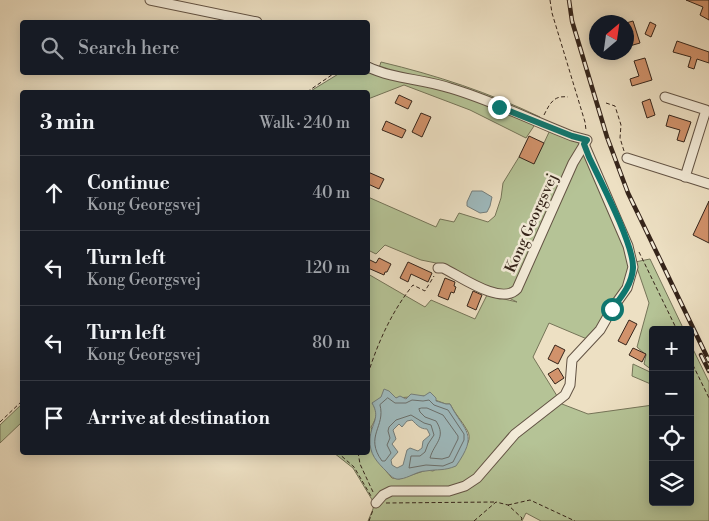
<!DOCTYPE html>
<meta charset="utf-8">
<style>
body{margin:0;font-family:"Libre Bodoni",serif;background:#20242c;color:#f1f3f6}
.controls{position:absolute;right:15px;bottom:15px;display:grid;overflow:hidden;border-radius:5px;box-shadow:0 2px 12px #0003}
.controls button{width:45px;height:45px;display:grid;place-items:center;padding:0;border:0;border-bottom:1px solid #363941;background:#171b24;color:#f1f3f6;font:25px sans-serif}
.compass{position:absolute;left:589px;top:15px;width:45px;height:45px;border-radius:50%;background:#171b24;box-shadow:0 2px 12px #0003;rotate:29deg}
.stop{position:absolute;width:15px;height:15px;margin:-11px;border:4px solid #0f766e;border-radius:50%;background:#fff}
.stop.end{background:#0f766e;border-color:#fff;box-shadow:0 1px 5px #0008}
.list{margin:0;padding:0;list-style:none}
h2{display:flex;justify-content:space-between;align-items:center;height:65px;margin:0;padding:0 20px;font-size:21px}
h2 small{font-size:16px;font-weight:400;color:#9ea1a6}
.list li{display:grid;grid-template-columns:32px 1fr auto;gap:15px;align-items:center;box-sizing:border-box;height:75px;padding:0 20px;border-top:1px solid #363941}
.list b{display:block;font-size:19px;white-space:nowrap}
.list p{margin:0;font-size:16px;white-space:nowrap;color:#9ea1a6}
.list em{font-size:16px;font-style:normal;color:#9ea1a6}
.icon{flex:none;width:28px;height:28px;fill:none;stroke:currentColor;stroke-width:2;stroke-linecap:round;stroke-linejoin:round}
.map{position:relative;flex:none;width:709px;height:521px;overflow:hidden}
.search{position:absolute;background:#171b24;box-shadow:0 2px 12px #0003;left:20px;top:20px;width:350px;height:55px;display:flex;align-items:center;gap:12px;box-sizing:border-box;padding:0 18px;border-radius:5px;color:#9ea1a6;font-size:19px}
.panel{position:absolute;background:#171b24;box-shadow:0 2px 12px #0003;left:20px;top:90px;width:350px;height:365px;border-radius:5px}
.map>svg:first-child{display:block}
.green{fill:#b5c396;stroke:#757458;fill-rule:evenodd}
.water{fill:#9ebabe;stroke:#747e7c;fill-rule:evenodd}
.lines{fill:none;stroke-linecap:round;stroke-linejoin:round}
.shore{stroke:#6a6f6c;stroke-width:1}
.building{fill:#d1926b;stroke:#35241a}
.minor-casing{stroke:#635344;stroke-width:11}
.path{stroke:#35241a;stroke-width:1;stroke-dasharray:4 2.5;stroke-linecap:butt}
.minor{stroke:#f3ebd8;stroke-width:9}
.rail-casing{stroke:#35241a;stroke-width:4.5}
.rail{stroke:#f3ebd8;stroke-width:2.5;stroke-dasharray:8;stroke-linecap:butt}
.route{stroke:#0f766e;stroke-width:6}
.labels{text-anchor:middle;stroke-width:5;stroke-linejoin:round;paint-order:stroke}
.street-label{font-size:15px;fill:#35241a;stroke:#f3ebd8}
</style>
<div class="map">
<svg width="709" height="521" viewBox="0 0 709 521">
<rect width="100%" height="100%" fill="#ede0c3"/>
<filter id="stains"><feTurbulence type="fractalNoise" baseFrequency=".004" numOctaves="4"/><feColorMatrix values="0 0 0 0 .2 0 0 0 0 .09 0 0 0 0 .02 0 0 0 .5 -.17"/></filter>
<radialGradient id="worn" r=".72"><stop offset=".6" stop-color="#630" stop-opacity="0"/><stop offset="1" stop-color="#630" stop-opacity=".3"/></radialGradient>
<g class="green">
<path d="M381 62C436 75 490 93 540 117L526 138 470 110 404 85 368 99V92H309L340 73 368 72V69L377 74Z"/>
<path d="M550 130 580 143 626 245 630 272 626 287 594 336 587 339 549 323 533 357 562 404 588 414 653 405V502H690V343L709 382V521H541L526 513 522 521H368L373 509 374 503 353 468 334 453 368 452V274L425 307 431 300 475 319 487 295 517 302 441 264 421 260 385 245 376 254 368 250V197L436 227 440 219 454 222 459 213 488 222 495 216 501 198 503 183 519 157 544 143ZM389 391 396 398 424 396 446 404H450C455 414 462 421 467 430 478 447 445 463 433 471L427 470 399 479 392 478 386 471 371 427C380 414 375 403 389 391Z"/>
<path d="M650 259 684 330H653V385L632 376 633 364 650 372 652 370 644 364 646 355 637 347 649 303 635 262Z"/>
<path d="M22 404V422L0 443V425Z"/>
</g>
<g class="water">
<path d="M472 191H482L492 197 490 206 487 212 480 213 467 206V202Z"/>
<path d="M384 389 389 391 396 398 400 396 406 399 411 394 424 396 430 392 436 398V401L446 404H450C465 433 479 433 456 466 444 471 438 469 426 471 417 471 409 478 400 479 394 480 391 476 387 472 377 462 369 454 370 439 371 423 381 418 372 403L381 397ZM412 420C417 425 420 429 427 429L430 435 423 441 422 448 418 451 410 448 407 450 403 465 397 468 392 465 391 460 398 452 392 444 396 439 393 430 399 424 402 427 407 421Z"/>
</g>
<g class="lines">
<g class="shore">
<path d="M388 398 395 403H406L412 400 423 401 429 400 434 405 448 410 464 434V440L453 462 443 466 426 465 409 468 411 456H420L425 452 428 444 434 435 431 425 424 423 411 415 396 420 389 427 388 431 390 438 387 445 391 453 385 461H382C364 436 386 427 380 405Z"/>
<path d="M422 408H427L443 415 458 436V439L449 457 442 459 430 458C434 443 447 438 436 421L425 417 420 412 419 409Z"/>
</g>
</g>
<g class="building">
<path d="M686 0H709V20L700 15 703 7Z"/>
<path d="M633 21 640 43 626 47V23Z"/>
<path d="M650 22 656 25 651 37 645 34Z"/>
<path d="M677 41 709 52V63L697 59 694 69 688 67 691 57 673 52Z"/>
<path d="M645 58 652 80 632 86 630 79 639 76 634 61Z"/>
<path d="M399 95 412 101 408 109 395 103Z"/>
<path d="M650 99 655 115 647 118 642 102Z"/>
<path d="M421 113 431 117 422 137 412 132Z"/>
<path d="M669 115 691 122 684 142 677 140 680 130 666 126Z"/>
<path d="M386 121 406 130 402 138 382 130Z"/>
<path d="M529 136 544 143 534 164 519 157Z"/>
<path d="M368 172 384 179 379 189 368 184Z"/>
<path d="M709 201V243L693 235Z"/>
<path d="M379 258 391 264 387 272H385L384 275 368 268V259L376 263Z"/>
<path d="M408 262 432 273 428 282 411 274 408 282 400 278Z"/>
<path d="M445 278 455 282 454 286 456 287 454 293 451 292 448 300 438 296Z"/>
<path d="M473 291 482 295 476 310 467 306Z"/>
<path d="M629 320 637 324 626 345 618 341Z"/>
<path d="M555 345 565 350 558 364 548 359Z"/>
<path d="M633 348 646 354 642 362 629 355Z"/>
<path d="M558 368 564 378 555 384 548 374Z"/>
</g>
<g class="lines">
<g class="minor-casing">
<g id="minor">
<path d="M150 0 257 22"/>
<path d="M368 67C393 79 423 79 450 88 491 100 531 120 572 136L587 140 573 163 517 289C501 306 460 276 443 268H438"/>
<path d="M665 97 706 110 685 177"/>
<path d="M627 158 709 184"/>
<path d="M376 503 383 495 391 491H449L465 486 477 478 515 434 565 395 570 385 572 360 600 330 612 309 627 288 633 267 628 246 584 144"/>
</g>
</g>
<g class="path">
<path d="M550 0 552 13 585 122 586 130"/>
<path d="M307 92 336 72"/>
<path d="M606 103 615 106 621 125 620 138 624 151"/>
<path d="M544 115C550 103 554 95 568 97"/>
<path d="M639 252 677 330"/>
<path d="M690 359 709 398"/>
<path d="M368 374C378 342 392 311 413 285L425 291 434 276"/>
<path d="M0 422 22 401"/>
<path d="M337 452 354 467 371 496"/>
<path d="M358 452 360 464 373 492"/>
<path d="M386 503 496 502"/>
<path d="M508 505 530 500 575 521"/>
<path d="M369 521 373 510"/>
<path d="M474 521 496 502 508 505 522 518 521 521"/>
</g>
<use href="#minor" class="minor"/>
<g class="rail-casing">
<g id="rail">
<path d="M569 0 572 21 607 137 628 193 709 361"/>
<path d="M701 355 709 371"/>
</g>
</g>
<use href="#rail" class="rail"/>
</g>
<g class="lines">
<path class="route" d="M499 107 572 136 587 140 584 144 589 157C600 180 634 245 633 268 632 284 622 296 612 309"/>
</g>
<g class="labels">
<g class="street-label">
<text transform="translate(531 223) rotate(-66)" y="5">Kong Georgsvej</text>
</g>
</g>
<rect width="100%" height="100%" filter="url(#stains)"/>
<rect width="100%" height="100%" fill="url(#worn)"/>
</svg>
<div class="controls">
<button>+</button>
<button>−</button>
<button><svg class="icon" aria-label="locate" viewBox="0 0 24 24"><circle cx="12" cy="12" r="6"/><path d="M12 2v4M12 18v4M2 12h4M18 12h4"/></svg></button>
<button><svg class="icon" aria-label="layers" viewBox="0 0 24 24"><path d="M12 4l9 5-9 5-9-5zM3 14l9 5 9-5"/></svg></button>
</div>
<svg class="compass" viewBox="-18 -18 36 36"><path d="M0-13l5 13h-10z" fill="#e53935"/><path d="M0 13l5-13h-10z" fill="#9ea1a6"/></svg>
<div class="stop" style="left:612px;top:309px"></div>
<div class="stop end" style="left:499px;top:107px"></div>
<div class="search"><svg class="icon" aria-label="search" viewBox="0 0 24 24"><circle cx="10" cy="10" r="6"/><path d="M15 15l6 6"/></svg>Search here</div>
<section class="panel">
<h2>3 min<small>Walk · 240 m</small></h2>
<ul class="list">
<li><svg class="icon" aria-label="ahead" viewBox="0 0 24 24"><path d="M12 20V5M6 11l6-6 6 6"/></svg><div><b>Continue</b><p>Kong Georgsvej</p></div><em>40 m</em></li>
<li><svg class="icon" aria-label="left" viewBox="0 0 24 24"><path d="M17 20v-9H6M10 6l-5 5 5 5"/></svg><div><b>Turn left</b><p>Kong Georgsvej</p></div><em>120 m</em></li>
<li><svg class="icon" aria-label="left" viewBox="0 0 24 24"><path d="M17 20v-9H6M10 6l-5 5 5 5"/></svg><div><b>Turn left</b><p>Kong Georgsvej</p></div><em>80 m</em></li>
<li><svg class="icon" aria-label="arrive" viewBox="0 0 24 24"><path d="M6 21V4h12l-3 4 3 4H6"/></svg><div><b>Arrive at destination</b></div></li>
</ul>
</section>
</div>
